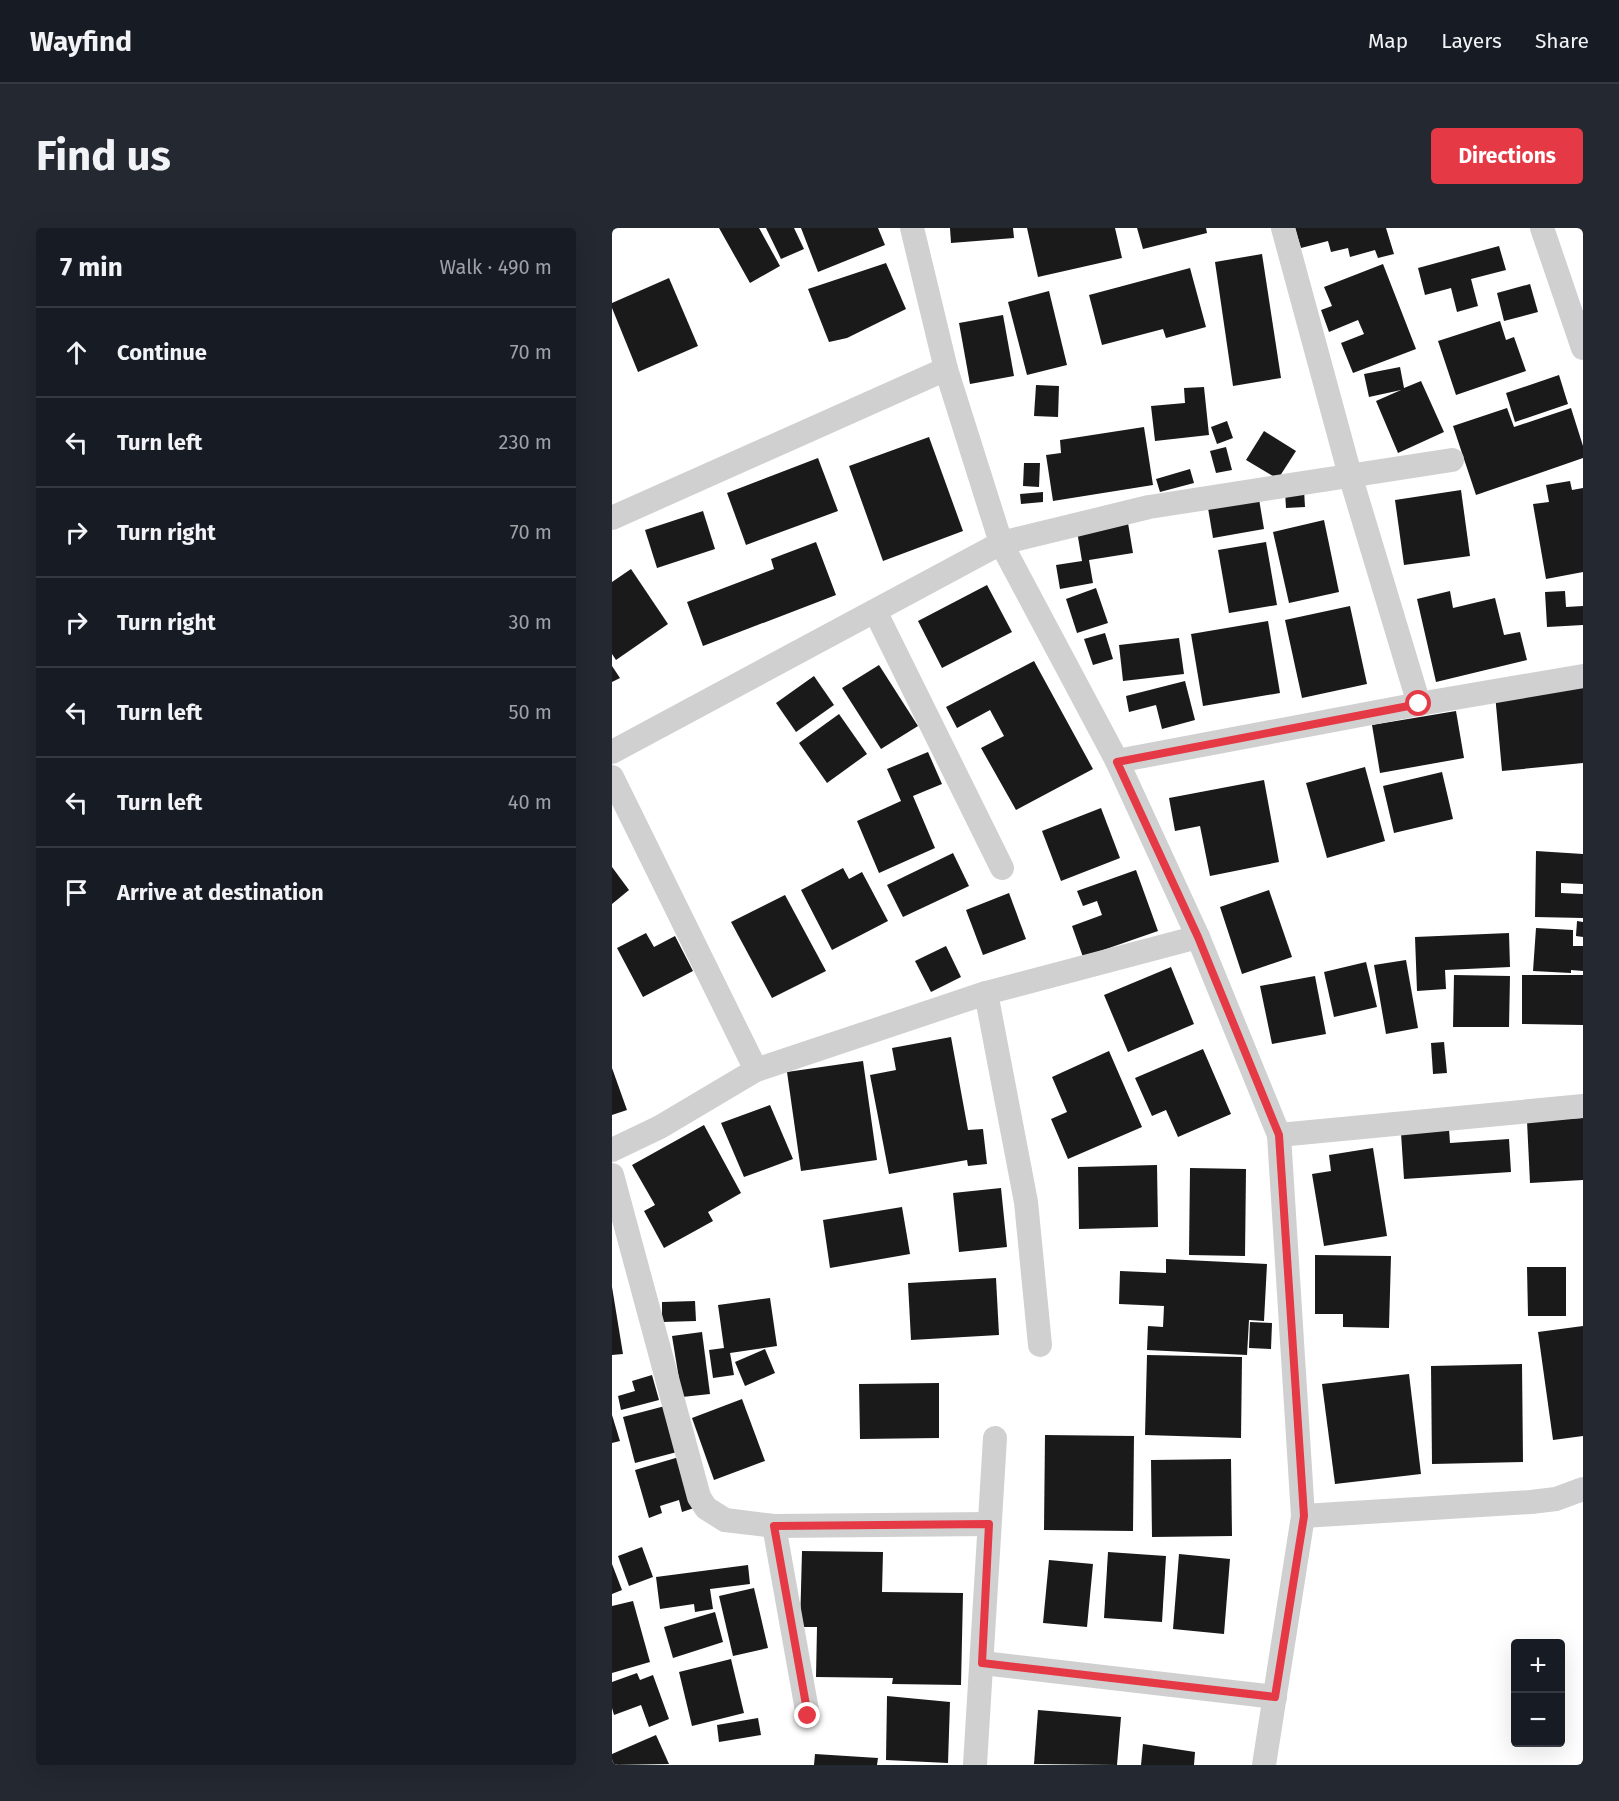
<!DOCTYPE html>
<meta charset="utf-8">
<style>
body{margin:0;font-family:"Fira Sans",sans-serif;background:#242831;color:#f1f3f6}
.controls{position:absolute;right:18px;bottom:18px;display:grid;overflow:hidden;border-radius:6px;box-shadow:0 6px 24px #0002}
.controls button{width:54px;height:54px;display:grid;place-items:center;padding:0;border:0;border-bottom:2px solid #363941;background:#171b24;color:#f1f3f6;font:30px sans-serif}
.stop{position:absolute;width:18px;height:18px;margin:-14px;border:4px solid #e63946;border-radius:50%;background:#fff}
.stop.end{background:#e63946;border-color:#fff;box-shadow:0 2px 6px #0008}
.list{margin:0;padding:0;list-style:none}
h2{display:flex;justify-content:space-between;align-items:center;height:78px;margin:0;padding:0 24px;font-size:26px}
h2 small{font-size:20px;font-weight:400;color:#9ea1a6}
.list li{display:grid;grid-template-columns:39px 1fr auto;gap:18px;align-items:center;box-sizing:border-box;height:90px;padding:0 24px;border-top:2px solid #363941}
.list b{display:block;font-size:22px;white-space:nowrap}
.list em{font-size:20px;font-style:normal;color:#9ea1a6}
.icon{flex:none;width:33px;height:33px;fill:none;stroke:currentColor;stroke-width:2;stroke-linecap:round;stroke-linejoin:round}
.map{position:relative;flex:none;width:971px;height:1537px;overflow:hidden;border-radius:6px}
header{display:flex;align-items:center;gap:36px;box-sizing:border-box;height:84px;padding:0 30px;background:#171b24;border-bottom:2px solid #363941}
header strong{font-size:28px}
nav{display:flex;gap:33px;margin-inline-start:auto;font-size:21px}
.intro{display:flex;align-items:center;justify-content:space-between;box-sizing:border-box;height:144px;padding:0 36px}
h1{margin:0;font-size:42px}
.button{padding:15px 27px;border-radius:6px;background:#e63946;color:#fff;font-size:21px;font-weight:700}
main{display:flex;gap:36px;padding:0 36px}
aside{flex:1;background:#171b24;border-radius:6px;box-shadow:0 6px 24px #0002}
.map>svg:first-child{display:block}
.building{fill:#1a1a1a}
.lines{fill:none;stroke-linecap:round;stroke-linejoin:round}
.street{stroke:#d0d0d0;stroke-width:24}
.route{stroke:#e63946;stroke-width:8}
</style>
<header>
<strong>Wayfind</strong>
<nav><a>Map</a><a>Layers</a><a>Share</a></nav>
</header>
<div class="intro"><h1>Find us</h1><a class="button">Directions</a></div>
<main>
<aside>
<h2>7 min<small>Walk · 490 m</small></h2>
<ul class="list">
<li><svg class="icon" aria-label="ahead" viewBox="0 0 24 24"><path d="M12 20V5M6 11l6-6 6 6"/></svg><div><b>Continue</b></div><em>70 m</em></li>
<li><svg class="icon" aria-label="left" viewBox="0 0 24 24"><path d="M17 20v-9H6M10 6l-5 5 5 5"/></svg><div><b>Turn left</b></div><em>230 m</em></li>
<li><svg class="icon" aria-label="right" viewBox="0 0 24 24"><path d="M7 20v-9h11M14 6l5 5-5 5"/></svg><div><b>Turn right</b></div><em>70 m</em></li>
<li><svg class="icon" aria-label="right" viewBox="0 0 24 24"><path d="M7 20v-9h11M14 6l5 5-5 5"/></svg><div><b>Turn right</b></div><em>30 m</em></li>
<li><svg class="icon" aria-label="left" viewBox="0 0 24 24"><path d="M17 20v-9H6M10 6l-5 5 5 5"/></svg><div><b>Turn left</b></div><em>50 m</em></li>
<li><svg class="icon" aria-label="left" viewBox="0 0 24 24"><path d="M17 20v-9H6M10 6l-5 5 5 5"/></svg><div><b>Turn left</b></div><em>40 m</em></li>
<li><svg class="icon" aria-label="arrive" viewBox="0 0 24 24"><path d="M6 21V4h12l-3 4 3 4H6"/></svg><div><b>Arrive at destination</b></div></li>
</ul>
</aside>
<div class="map">
<svg width="971" height="1537" viewBox="0 0 971 1537">
<rect width="100%" height="100%" fill="#fff"/>
<g class="building">
<path d="M107 0H147L168 38 138 55Z"/>
<path d="M154 0H182L192 21 169 31Z"/>
<path d="M189 0H266L273 17 206 44Z"/>
<path d="M338 0H401L402 10 339 15Z"/>
<path d="M415 0H503L510 30 426 49Z"/>
<path d="M525 0H594L595 5 531 21Z"/>
<path d="M683 0H774L782 26 766 30 763 22 738 29 736 20 719 24 716 13 689 20Z"/>
<path d="M887 18 894 42 859 51 866 78 845 84 839 60 813 67 806 40Z"/>
<path d="M650 26 669 150 621 158 603 34Z"/>
<path d="M274 35 294 81 235 110 217 114 196 61Z"/>
<path d="M771 36 804 121 741 145 729 115 752 106 746 92 717 104 709 82 720 78 712 59Z"/>
<path d="M578 40 594 99 554 110 551 101 490 117 477 67Z"/>
<path d="M57 50 86 118 26 144 0 80V75Z"/>
<path d="M918 56 926 84 892 93 885 65Z"/>
<path d="M437 63 455 137 415 147 396 74Z"/>
<path d="M391 87 402 148 358 156 347 95Z"/>
<path d="M888 93 894 112 902 109 914 143 844 167 826 113Z"/>
<path d="M788 139 792 160 809 153 832 204 786 225 764 173 789 162 757 169 752 146Z"/>
<path d="M947 147 956 176 903 194 894 165Z"/>
<path d="M424 157 447 158 446 189 422 188Z"/>
<path d="M592 159 597 207 543 213 539 178 573 175 572 160Z"/>
<path d="M895 180 902 199 959 180 971 218V230L864 267 841 198Z"/>
<path d="M615 193 621 210 605 216 599 199Z"/>
<path d="M532 199 541 257 441 273 434 227 449 225 448 212Z"/>
<path d="M652 203 684 223 666 251 634 232Z"/>
<path d="M317 209 351 303 271 333 237 238Z"/>
<path d="M614 219 620 242 604 245 598 223Z"/>
<path d="M206 230 226 283 134 317 115 265Z"/>
<path d="M412 235H428L427 259 411 258Z"/>
<path d="M578 241 582 255 548 264 544 251Z"/>
<path d="M958 253 960 262 971 260V344L934 351 921 276 937 274 934 257Z"/>
<path d="M692 262 693 279 674 280 673 263Z"/>
<path d="M849 262 858 328 792 337 783 272Z"/>
<path d="M431 264V274L409 276 408 266Z"/>
<path d="M647 271 652 301 601 310 596 280Z"/>
<path d="M91 283 103 321 45 340 33 302Z"/>
<path d="M712 292 727 364 677 375 661 304Z"/>
<path d="M516 295 521 325 477 332 481 355 448 361 444 337 470 333 465 303Z"/>
<path d="M204 314 224 367 91 418 75 374 162 341 159 331Z"/>
<path d="M654 314 665 377 617 385 606 322Z"/>
<path d="M19 341 56 396 4 432 0 426V354Z"/>
<path d="M375 357 400 404 330 440 306 393Z"/>
<path d="M484 360 496 395 465 405 454 371Z"/>
<path d="M838 363 841 380 883 370 892 407 908 404 915 432 824 454 805 371Z"/>
<path d="M953 363 954 379 971 378V397L935 399 933 364Z"/>
<path d="M738 378 755 456 690 470 673 392Z"/>
<path d="M656 393 668 465 591 478 579 406Z"/>
<path d="M493 405 501 431 481 437 472 411Z"/>
<path d="M567 410 572 446 511 453 507 417Z"/>
<path d="M422 433 481 541 404 582 369 520 392 508 378 482 345 500 334 479Z"/>
<path d="M267 437 306 498 269 521 230 460Z"/>
<path d="M0 438 8 450 0 454Z"/>
<path d="M202 448 222 477 184 504 164 475Z"/>
<path d="M573 453 583 492 550 501 544 477 517 484 514 468Z"/>
<path d="M971 458V535L890 543 883 466Z"/>
<path d="M844 483 852 530 768 545 760 497Z"/>
<path d="M227 486 255 526 215 555 187 515Z"/>
<path d="M316 524 330 556 301 568 323 620 267 645 245 593 289 573 275 541Z"/>
<path d="M753 539 773 613 715 630 694 555Z"/>
<path d="M830 544 841 591 782 605 771 558Z"/>
<path d="M652 552 667 634 598 648 588 598 563 603 557 570Z"/>
<path d="M489 580 508 630 449 653 430 603Z"/>
<path d="M924 623 971 626V656L949 655V665L971 666V690L923 689Z"/>
<path d="M341 625 357 658 291 689 275 657Z"/>
<path d="M0 639 17 662 0 676Z"/>
<path d="M231 640 237 651 250 644 276 693 220 722 189 662Z"/>
<path d="M524 642 546 703 471 729 460 698 490 687 485 673 471 678 465 663Z"/>
<path d="M657 662 680 729 630 746 608 679Z"/>
<path d="M397 665 414 711 371 727 354 682Z"/>
<path d="M173 667 214 743 160 770 119 694Z"/>
<path d="M965 693 971 694V709L964 708Z"/>
<path d="M924 700 961 702V718H971V743L959 742V745L921 743Z"/>
<path d="M34 705 42 719 63 708 81 743 31 769 5 720Z"/>
<path d="M897 705 898 739 833 742 834 761 805 763 803 709Z"/>
<path d="M334 718 349 749 319 764 303 733Z"/>
<path d="M794 732 806 800 774 806 762 737Z"/>
<path d="M754 734 765 779 722 789 712 744Z"/>
<path d="M559 739 582 796 516 824 492 767Z"/>
<path d="M842 747 898 748 897 799H841Z"/>
<path d="M910 747H971V797L910 796Z"/>
<path d="M703 748 714 806 660 816 648 758Z"/>
<path d="M339 809 356 902 371 901 375 936 356 938 355 932 277 946 258 847 284 842 280 820Z"/>
<path d="M832 814 835 845 821 846 819 815Z"/>
<path d="M591 821 619 886 566 909 554 882 540 888 523 850Z"/>
<path d="M497 823 530 899 456 931 439 891 455 884 440 849Z"/>
<path d="M251 833 265 932 189 943 175 844Z"/>
<path d="M0 840 15 882 0 887Z"/>
<path d="M158 877 181 931 132 949 109 895Z"/>
<path d="M836 887 838 915 897 911 899 944 792 951 788 890Z"/>
<path d="M971 890V952L918 955 915 893Z"/>
<path d="M92 897 129 965 96 984 101 993 52 1020 32 983 43 977 20 937Z"/>
<path d="M761 920 775 1008 712 1018 700 946 719 943 717 927Z"/>
<path d="M545 937 546 999 467 1001 466 939Z"/>
<path d="M578 940 634 941 633 1028 577 1027Z"/>
<path d="M389 960 395 1019 347 1024 341 965Z"/>
<path d="M290 979 298 1026 218 1040 211 992Z"/>
<path d="M703 1027 779 1028 777 1100 731 1099V1086H703Z"/>
<path d="M554 1031 655 1036 652 1093 637 1092 635 1127 535 1122 536 1098 551 1099 552 1078 507 1076 508 1043 554 1045Z"/>
<path d="M915 1039H954V1088H916Z"/>
<path d="M384 1050 387 1107 299 1112 296 1055Z"/>
<path d="M0 1059 11 1126 0 1127Z"/>
<path d="M158 1070 165 1118 118 1125 122 1147 101 1150 97 1122 112 1120 106 1077Z"/>
<path d="M83 1073 84 1093 50 1094V1074Z"/>
<path d="M638 1094 660 1095 659 1121 637 1120Z"/>
<path d="M971 1098V1208L941 1212 926 1104Z"/>
<path d="M90 1104 98 1166 70 1169 60 1108Z"/>
<path d="M153 1121 163 1145 133 1158 123 1134Z"/>
<path d="M535 1127 630 1129 629 1210 533 1207Z"/>
<path d="M910 1136 911 1234 820 1236 819 1138Z"/>
<path d="M797 1146 809 1246 723 1256 710 1156Z"/>
<path d="M40 1147 47 1172 9 1182 6 1168 23 1163 20 1153Z"/>
<path d="M327 1155V1210L248 1211 247 1156Z"/>
<path d="M130 1171 153 1233 102 1252 80 1190Z"/>
<path d="M53 1178 65 1224 23 1235 11 1189Z"/>
<path d="M0 1187 8 1213 0 1215Z"/>
<path d="M433 1207 522 1208 521 1303 432 1302Z"/>
<path d="M67 1229 82 1280 70 1284 67 1272 48 1278 50 1285 37 1290 23 1242Z"/>
<path d="M619 1231 620 1308 540 1309 539 1232Z"/>
<path d="M30 1319 41 1349 17 1358 6 1328Z"/>
<path d="M190 1323 271 1324 270 1364 351 1365 349 1457 280 1456 281 1450 204 1449 205 1399H188Z"/>
<path d="M496 1324 554 1328 550 1394 492 1390Z"/>
<path d="M567 1326 618 1331 612 1406 561 1401Z"/>
<path d="M437 1332 481 1336 475 1399 431 1395Z"/>
<path d="M0 1336 10 1362 0 1366Z"/>
<path d="M136 1337 138 1356 98 1361 101 1381 83 1384 82 1376 48 1381 44 1349Z"/>
<path d="M142 1360 156 1420 121 1428 107 1368Z"/>
<path d="M21 1373 38 1434 0 1445V1378Z"/>
<path d="M103 1384 111 1414 61 1430 52 1399Z"/>
<path d="M119 1431 132 1485 80 1498 67 1444Z"/>
<path d="M25 1445 28 1452 41 1447 57 1491 37 1499 29 1477 2 1487 0 1480V1454Z"/>
<path d="M275 1468 338 1474 336 1535 274 1532Z"/>
<path d="M426 1482 509 1489 505 1537 422 1536Z"/>
<path d="M146 1490 149 1507 107 1514 105 1497Z"/>
<path d="M44 1507 57 1536 0 1537V1526Z"/>
<path d="M531 1516 583 1524 582 1537H529Z"/>
<path d="M203 1526 266 1530 265 1537H202Z"/>
</g>
<g class="lines">
<g class="street">
<path d="M300 0 334 141 389 315 505 533 586 709 667 907 691 1288 652 1537"/>
<path d="M671 0 738 247 807 476"/>
<path d="M930 0 971 120"/>
<path d="M0 290 334 141"/>
<path d="M263 383 390 640"/>
<path d="M0 524 389 315 537 279 840 232"/>
<path d="M505 533 807 476 971 448"/>
<path d="M0 549 144 842"/>
<path d="M374 765 414 974 428 1117"/>
<path d="M667 907 971 878"/>
<path d="M0 922 48 899 144 842 374 765 586 709"/>
<path d="M0 947 87 1269 94 1280 113 1292 162 1298 377 1296"/>
<path d="M691 1288 919 1274 944 1271 971 1261"/>
<path d="M162 1298 196 1488"/>
<path d="M371 1435 663 1469"/>
<path d="M363 1537 383 1210"/>
</g>
</g>
<g class="lines">
<path class="route" d="M196 1488 162 1298 377 1296 370 1435 663 1469 692 1288 667 907 586 709 505 534 807 476"/>
</g>
</svg>
<div class="controls">
<button>+</button>
<button>−</button>
</div>
<div class="stop" style="left:807px;top:476px"></div>
<div class="stop end" style="left:196px;top:1488px"></div>
</div>
</main>
